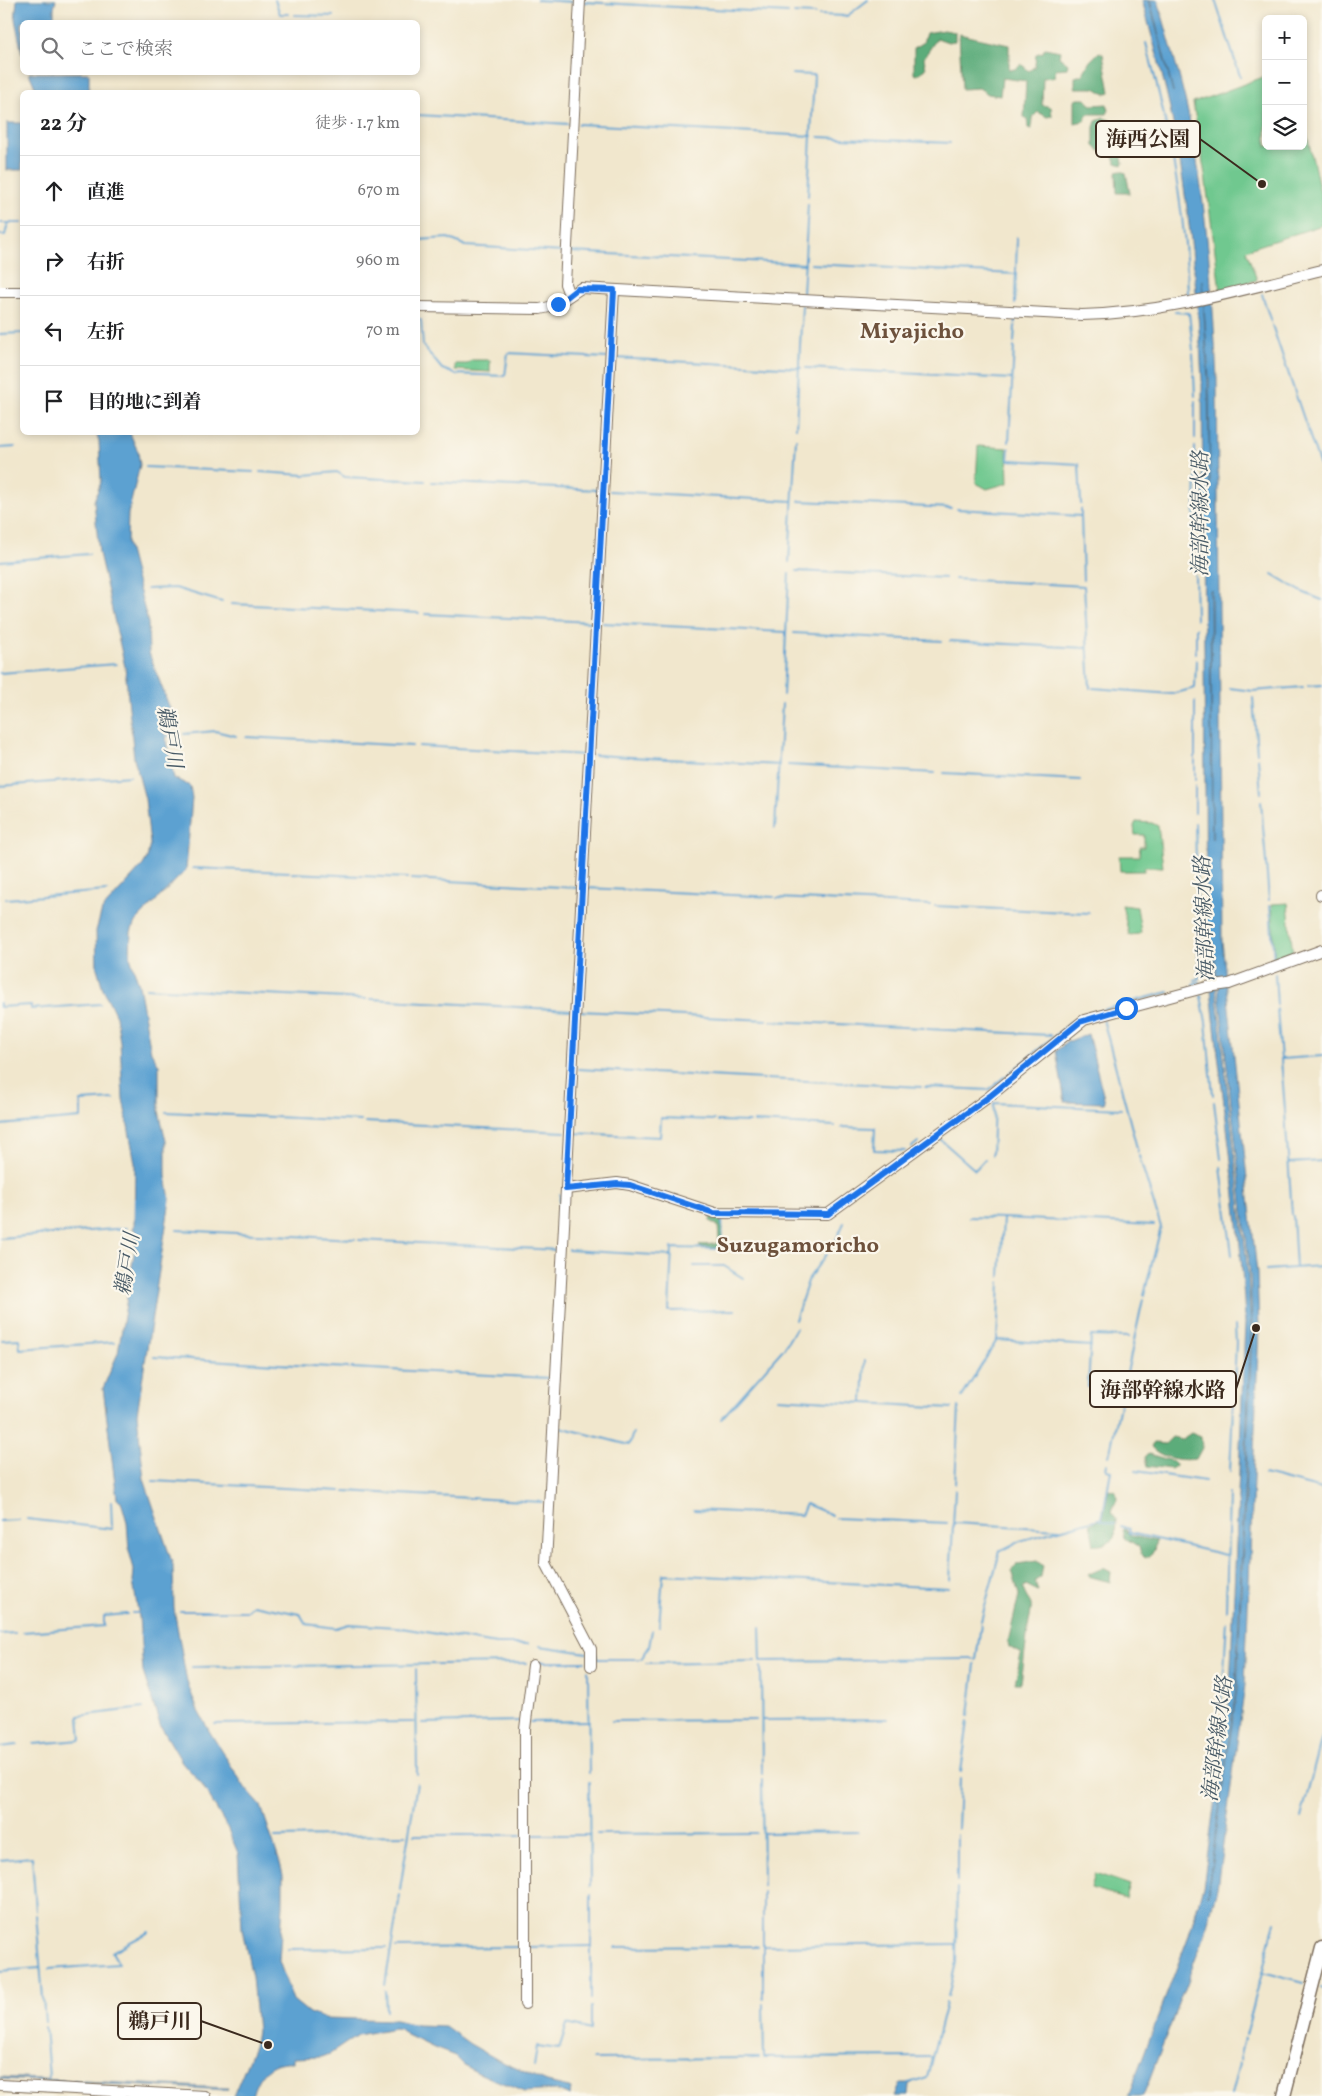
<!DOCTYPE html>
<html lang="ja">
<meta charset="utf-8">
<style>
body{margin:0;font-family:Vollkorn,"Noto Serif JP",serif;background:#f2f2f2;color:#202124}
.controls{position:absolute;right:15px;top:15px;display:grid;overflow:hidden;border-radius:8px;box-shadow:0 2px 8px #0003}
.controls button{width:45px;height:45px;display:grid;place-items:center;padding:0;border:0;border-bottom:1px solid #e0e0e0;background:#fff;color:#202124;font:25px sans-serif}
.stop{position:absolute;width:15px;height:15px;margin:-11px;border:4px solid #1a73e8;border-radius:50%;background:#fff}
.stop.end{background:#1a73e8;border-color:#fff;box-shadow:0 1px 5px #0008}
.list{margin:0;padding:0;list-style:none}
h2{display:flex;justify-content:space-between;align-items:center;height:65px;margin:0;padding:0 20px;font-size:21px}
h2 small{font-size:16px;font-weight:400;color:#757577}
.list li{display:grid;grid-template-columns:32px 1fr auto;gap:15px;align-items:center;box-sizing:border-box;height:70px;padding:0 20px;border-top:1px solid #e0e0e0}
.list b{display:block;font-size:19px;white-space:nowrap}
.list em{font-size:16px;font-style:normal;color:#757577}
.icon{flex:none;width:28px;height:28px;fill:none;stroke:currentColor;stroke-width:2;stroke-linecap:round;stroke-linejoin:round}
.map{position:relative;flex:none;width:1322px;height:2096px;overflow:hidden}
.search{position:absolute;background:#fff;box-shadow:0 2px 8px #0003;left:20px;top:20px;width:400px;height:55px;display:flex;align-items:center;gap:12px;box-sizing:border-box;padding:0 18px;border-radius:8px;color:#757577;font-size:19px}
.panel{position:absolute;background:#fff;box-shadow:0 2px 8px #0003;left:20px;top:90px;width:400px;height:345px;border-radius:8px}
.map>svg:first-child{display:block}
.green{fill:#6fc88f;stroke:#557956}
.forest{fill:#5bac7a;stroke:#4b6b4c}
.water{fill:#5ca1d1;stroke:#4c6678;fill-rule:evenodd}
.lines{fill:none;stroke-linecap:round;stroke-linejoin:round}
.stream{stroke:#5ca1d1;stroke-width:2}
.tertiary-casing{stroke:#7b6c5b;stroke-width:12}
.trunk-casing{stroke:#7b6c5b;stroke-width:15}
.tertiary{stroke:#fff;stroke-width:10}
.trunk{stroke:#fff;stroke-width:12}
.route{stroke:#1a73e8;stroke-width:6}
.labels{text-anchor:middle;stroke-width:4.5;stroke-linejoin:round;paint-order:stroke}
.water-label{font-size:21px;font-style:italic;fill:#485a66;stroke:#fbf7ec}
.quarter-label{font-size:22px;font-weight:bold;fill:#6d513c;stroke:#fbf7ec}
.leader{fill:none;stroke:#3b2a1e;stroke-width:2}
.callout-dot{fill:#3b2a1e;stroke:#fbf7ec;stroke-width:2}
.callout{fill:#fbf7ec;stroke:#3b2a1e;stroke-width:2}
.callout-label{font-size:21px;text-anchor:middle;font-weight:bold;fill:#3b2a1e}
</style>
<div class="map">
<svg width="1322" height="2096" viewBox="0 0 1322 2096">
<rect width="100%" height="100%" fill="#fbf7ec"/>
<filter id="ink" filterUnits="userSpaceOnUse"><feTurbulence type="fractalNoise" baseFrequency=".02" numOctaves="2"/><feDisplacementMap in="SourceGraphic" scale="10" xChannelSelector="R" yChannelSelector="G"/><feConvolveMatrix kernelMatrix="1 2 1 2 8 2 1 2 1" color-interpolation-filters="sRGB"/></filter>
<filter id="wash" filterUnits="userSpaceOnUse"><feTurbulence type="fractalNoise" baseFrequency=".0096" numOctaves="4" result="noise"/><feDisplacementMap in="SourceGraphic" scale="20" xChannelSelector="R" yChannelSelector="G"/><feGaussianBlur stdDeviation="1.12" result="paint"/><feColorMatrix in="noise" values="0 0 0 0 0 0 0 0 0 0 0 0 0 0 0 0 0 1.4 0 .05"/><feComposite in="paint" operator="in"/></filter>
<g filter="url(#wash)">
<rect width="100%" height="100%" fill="#f1e7cd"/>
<g class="green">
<path d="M1266 76V146H1303V117L1322 200V225L1246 250 1257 280 1220 290 1205 175 1193 103Z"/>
<path d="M471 360H490V372L455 370V364H467Z"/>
<path d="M978 446 1007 448 1008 483 987 489 976 483Z"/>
<path d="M1136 822 1152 823 1158 826 1163 867H1144V871H1120L1119 856H1139L1140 847H1144V835H1135L1134 826Z"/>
<path d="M1288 903 1293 956 1275 963 1272 904Z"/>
<path d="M1122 905 1137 907 1141 932 1139 934 1129 935Z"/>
<path d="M1095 1873 1130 1885 1126 1899 1091 1889Z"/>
</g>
<g class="forest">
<path d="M944 30 955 32V41L948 42 937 38 924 58 926 69 917 75 914 74V48L923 43 926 33Z"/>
<path d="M959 34 1009 45V70L1015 69 1021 64 1029 71 1035 66 1036 54 1043 52 1045 48 1060 51 1059 57 1068 64 1067 68 1056 69 1054 77 1043 78 1042 105 1051 107 1052 116 1047 117 1038 112 1032 118 1031 129 1028 128 1027 119 1024 117 1026 81 1002 78 1000 96 988 94 979 88 962 89Z"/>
<path d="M1099 52 1103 54 1110 92 1105 94 1095 88H1075V77L1082 75 1090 61Z"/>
<path d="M1078 99H1086L1091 105 1107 104 1109 110 1107 114H1088L1084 121 1075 123V100Z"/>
<path d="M1104 118 1115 122 1123 163 1122 165 1116 163 1111 153 1100 151 1094 146V127L1096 121Z"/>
<path d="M1121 171 1126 173 1130 193H1117L1116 172Z"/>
<path d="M711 1216H722V1248L700 1247 699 1245 716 1244 719 1239 718 1226 710 1221Z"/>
<path d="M1191 1433 1201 1437 1202 1448 1196 1459C1182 1461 1162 1459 1151 1447L1154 1443 1165 1444 1172 1437 1182 1439Z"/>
<path d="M1148 1454 1173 1461 1177 1465 1171 1469 1147 1466 1145 1457Z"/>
<path d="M1109 1489 1116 1491 1117 1499 1112 1511 1116 1519 1115 1538C1111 1543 1100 1546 1094 1545L1090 1524 1103 1518Z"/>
<path d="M1125 1529 1132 1536 1156 1541 1154 1551 1146 1558 1141 1555 1139 1547 1125 1538 1123 1530Z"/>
<path d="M1037 1561 1043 1566 1041 1577 1035 1581 1038 1591 1026 1585 1023 1588C1028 1606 1035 1598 1029 1621L1021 1683H1015L1021 1654 1009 1647 1008 1642 1019 1595 1012 1570 1017 1564Z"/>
<path d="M1103 1568 1111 1572 1110 1582 1088 1576 1089 1574Z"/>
</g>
<g class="water">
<path d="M17 0H56L54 8V22H22V54L15 19Z"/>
<path d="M1142 0H1149L1173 92 1150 0H1158C1167 33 1177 66 1185 99 1206 191 1212 285 1217 379L1222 941 1257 1273 1259 1326 1245 1685 1217 1888 1204 1937 1143 2096H1128L1189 1935 1203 1887 1230 1690 1245 1323C1240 1190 1214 1059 1206 927L1202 380C1198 301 1191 222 1177 145 1169 96 1155 48 1142 0ZM1202 280 1209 379 1210 493 1208 379ZM1211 590 1212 839 1210 591ZM1213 941 1250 1274 1252 1327 1237 1689 1207 1896 1236 1689 1251 1326 1248 1273 1216 987Z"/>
<path d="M29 73H89V92H37Z"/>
<rect x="7" y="123" width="15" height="47"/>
<path d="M96 433H130L138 452 140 465 128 514 127 543 148 623 149 653 172 714 163 727 174 778 190 786 192 798 186 870 135 922 131 932 130 956 139 985 151 1052 159 1065V1111L166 1141V1176L170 1200 137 1414 144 1479 173 1565 174 1609 187 1682 198 1711 211 1734 246 1789 261 1806 280 1863 283 1875V1905L279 1961 293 2000 309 2013 324 2018 396 2020 417 2025 445 2026 470 2044 500 2061 547 2082 569 2087 571 2088 570 2096 555 2090 524 2092 476 2072 463 2064 455 2056 434 2048 405 2034 400 2029 394 2028 358 2035 330 2054 322 2057 293 2058V2062C270 2060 257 2075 252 2096H233L255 2044 257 2031 252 1977 242 1929 238 1853 227 1827 201 1783 182 1762 160 1725 143 1672 139 1617 133 1582 134 1569 129 1551 127 1522 121 1501 117 1499 103 1388 118 1353 135 1248V1230L132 1228 134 1227 135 1163 123 1099 120 1042 116 1016 103 989 97 968 96 931 102 910 143 865 147 858 150 844 145 799 134 758 125 667 99 553 94 501 101 482 99 441Z"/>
<path d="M1088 1034 1105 1102 1104 1103 1065 1102 1056 1051 1067 1042Z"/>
<path d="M0 2077 228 2088 227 2090 0 2079Z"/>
<path d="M901 2083H912L910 2085 909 2096H895Z"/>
</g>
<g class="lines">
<g class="stream">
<path d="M275 0 280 14H289"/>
<path d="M537 0 575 2"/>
<path d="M1215 0 1240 76"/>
<path d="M584 2 788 13"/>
<path d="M794 13 815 14"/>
<path d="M295 15 334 16"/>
<path d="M819 15 847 16 868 0"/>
<path d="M1146 43C1168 124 1186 210 1188 294L1181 298"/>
<path d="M792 74 814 75 808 196"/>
<path d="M418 115 569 124"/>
<path d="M578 124 812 136"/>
<path d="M819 137 950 143"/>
<path d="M0 223H22"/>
<path d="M0 235H5L8 223"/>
<path d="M418 240 448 238 466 246 563 252"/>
<path d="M570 252 805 264"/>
<path d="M811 264 1016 274"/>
<path d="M803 294 808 204"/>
<path d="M1262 294 1271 322"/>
<path d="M1015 304 1017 238"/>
<path d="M1175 312 1189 313 1193 350"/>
<path d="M418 320H421L423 346 442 369 455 374 505 376 508 353 607 358"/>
<path d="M1015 323V316"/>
<path d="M1272 325 1322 472"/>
<path d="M0 334 22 333"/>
<path d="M1014 342 1015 326"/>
<path d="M1193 354 1195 396"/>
<path d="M615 358 801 368"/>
<path d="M806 368 1012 379"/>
<path d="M1195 401V438"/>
<path d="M796 428 802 305"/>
<path d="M1009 442 1014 347"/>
<path d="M0 448 15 447"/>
<path d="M1009 448 1008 460 1079 464 1081 504"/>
<path d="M146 467 253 472"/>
<path d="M261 472 305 475 337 472 345 477 425 481"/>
<path d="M1195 472V447"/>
<path d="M432 482 599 490"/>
<path d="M610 491 792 501"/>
<path d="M799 501 951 508"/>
<path d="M957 509 1081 516 1083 580"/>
<path d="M1081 509V516"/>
<path d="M1194 531 1196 478"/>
<path d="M1194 541V568"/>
<path d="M0 561 89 554"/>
<path d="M789 562 796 439"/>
<path d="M797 571 945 578"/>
<path d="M1272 574 1302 592 1322 600"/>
<path d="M1195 576 1196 619"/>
<path d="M955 579 1084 586 1090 688"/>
<path d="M147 589 175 588 222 602"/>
<path d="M231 604 419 613"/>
<path d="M425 614 593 622"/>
<path d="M603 623 786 632"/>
<path d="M1196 628V653"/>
<path d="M794 633 942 641"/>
<path d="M950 641 1087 648"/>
<path d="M0 673 116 664"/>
<path d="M1308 686 1322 685"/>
<path d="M1093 688 1172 694 1195 688 1196 660"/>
<path d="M1229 688 1253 691 1303 687"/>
<path d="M783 695 789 573"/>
<path d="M1253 698 1257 753"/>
<path d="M1195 702V780"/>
<path d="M184 734 215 731 236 736"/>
<path d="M165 736 178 734"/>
<path d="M246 737 412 746"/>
<path d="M419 746 586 755"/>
<path d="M594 755 779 765"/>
<path d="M1258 758 1261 793"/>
<path d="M788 765 935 773"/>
<path d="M944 773 1080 780"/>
<path d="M0 786 130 776"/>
<path d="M1261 801 1269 900"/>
<path d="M1195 813V786"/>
<path d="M1195 823 1199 978 1195 980"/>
<path d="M775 828 782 704"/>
<path d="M193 868 289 872"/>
<path d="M292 873 407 878"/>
<path d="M411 879 579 888"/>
<path d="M587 888 774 897"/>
<path d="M777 898 930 905"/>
<path d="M6 899 107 891"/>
<path d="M1270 905 1274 963"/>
<path d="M935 906 1089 913"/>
<path d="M1275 974 1277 1005"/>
<path d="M1193 984 1199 982"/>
<path d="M146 988 366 999"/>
<path d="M1201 996 1206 1022 1213 1095"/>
<path d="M371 999 571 1010"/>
<path d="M1130 1002 1169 992"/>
<path d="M0 1003V1007L31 1005V1009L100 1004"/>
<path d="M1277 1009 1285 1110"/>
<path d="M580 1011 767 1020"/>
<path d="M1103 1019 1138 1152"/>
<path d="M771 1021 924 1028"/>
<path d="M927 1029 1051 1035"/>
<path d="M1282 1059 1322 1056"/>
<path d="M578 1069 764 1079"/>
<path d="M767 1079 826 1082"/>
<path d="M828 1082 921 1087"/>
<path d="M925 1087 989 1090 1078 1017 1120 1005"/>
<path d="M1214 1102 1221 1159"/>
<path d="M166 1112 361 1121"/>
<path d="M1285 1112 1292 1214"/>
<path d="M718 1121 749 1122"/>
<path d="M365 1122 565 1132"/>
<path d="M754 1122 835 1126"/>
<path d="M0 1125 81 1118V1101L114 1099"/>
<path d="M842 1127 875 1128 874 1150 905 1151"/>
<path d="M573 1133 660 1137 661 1118 714 1120"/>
<path d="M938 1140 940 1139 975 1170 985 1159"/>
<path d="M912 1147 918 1142"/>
<path d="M992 1155 994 1103 1121 1109"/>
<path d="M1139 1156 1161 1227 1144 1295"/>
<path d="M913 1158 930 1146"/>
<path d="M1289 1163 1322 1161"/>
<path d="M1221 1167 1232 1255"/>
<path d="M1293 1216 1296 1268"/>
<path d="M722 1217 723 1249 672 1248 669 1311 735 1310"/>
<path d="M969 1217 1003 1218 1000 1277"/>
<path d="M1003 1218 1154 1225"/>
<path d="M559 1222 560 1195"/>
<path d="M177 1230 355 1239"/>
<path d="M0 1238 127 1228"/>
<path d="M359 1240 558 1250"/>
<path d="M568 1250 672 1256"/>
<path d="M694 1266H724L743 1278"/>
<path d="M1266 1270 1322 1266"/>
<path d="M795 1320 809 1278 835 1242 844 1223"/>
<path d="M2 1340 19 1339 20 1349 114 1342"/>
<path d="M997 1340 1091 1346"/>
<path d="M154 1357 348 1368"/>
<path d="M351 1368 550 1378"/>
<path d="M1118 1388 1088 1387 1091 1336 1129 1337"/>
<path d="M962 1397 997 1340 1000 1282"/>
<path d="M778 1398 952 1408"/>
<path d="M863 1402 865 1360"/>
<path d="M721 1419 784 1348 796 1328"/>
<path d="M560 1427 629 1445 633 1433"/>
<path d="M1109 1456 1143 1299"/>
<path d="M1136 1471 1205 1481"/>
<path d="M1230 1471 1236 1343 1235 1326"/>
<path d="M1264 1474 1322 1489"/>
<path d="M153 1481 341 1491"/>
<path d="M955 1484 959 1407"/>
<path d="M345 1491 542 1502"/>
<path d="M694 1510 801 1515 806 1504 832 1515"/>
<path d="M836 1518 947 1523"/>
<path d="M27 1519 112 1529 111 1501"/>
<path d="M1100 1520 1115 1524"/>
<path d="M0 1521 18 1520"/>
<path d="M953 1523 1060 1529"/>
<path d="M1121 1526 1129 1529 1130 1533 1226 1555"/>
<path d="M541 1557 542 1549"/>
<path d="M950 1580 955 1490"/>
<path d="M1226 1610 1229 1494"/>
<path d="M180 1611H247L253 1605 300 1614 306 1624 336 1628 349 1624 396 1627 496 1644H528"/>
<path d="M132 1613H138"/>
<path d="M981 1621 1000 1551 1020 1541 1102 1518 1111 1471 1106 1470 1107 1464"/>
<path d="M659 1627 663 1574 949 1588"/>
<path d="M760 1627 761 1661"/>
<path d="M23 1632 104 1626V1616L127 1614"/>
<path d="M0 1634 15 1633"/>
<path d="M540 1646 587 1653"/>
<path d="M596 1654 597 1659H641L649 1647 652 1630"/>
<path d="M976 1660 981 1624"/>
<path d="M762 1661 973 1659"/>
<path d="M539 1662H585"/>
<path d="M646 1663 755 1661"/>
<path d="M192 1667 527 1663"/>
<path d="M761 1667 762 1774"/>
<path d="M416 1669 417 1775"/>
<path d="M588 1671 589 1773"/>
<path d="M1222 1701 1227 1621"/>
<path d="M969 1715 975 1664"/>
<path d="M762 1720 888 1719"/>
<path d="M612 1721 756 1720"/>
<path d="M530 1722 589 1721"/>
<path d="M422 1723 520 1721"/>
<path d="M215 1724 414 1722"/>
<path d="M34 1744 81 1740 79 1716 143 1708"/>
<path d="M0 1747 17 1745"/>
<path d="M961 1772 968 1721"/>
<path d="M762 1780 763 1886"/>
<path d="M589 1782 590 1886"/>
<path d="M1301 1818 1322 1737"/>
<path d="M958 1829 960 1779"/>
<path d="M763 1833 858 1832"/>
<path d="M597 1834 756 1833"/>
<path d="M414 1835H521"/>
<path d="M529 1835H589"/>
<path d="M275 1837 405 1835"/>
<path d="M0 1860 32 1857 36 1911"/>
<path d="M957 1881V1835"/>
<path d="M400 1889 417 1783"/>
<path d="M763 1892V1999"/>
<path d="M591 1894V1999"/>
<path d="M36 1915 45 2022"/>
<path d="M763 1946 956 1944"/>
<path d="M529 1947 591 1946"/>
<path d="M615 1947 758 1946"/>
<path d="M396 1948 521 1947"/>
<path d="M288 1949 386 1948"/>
<path d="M49 1969 119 1964 112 1952 149 1932"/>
<path d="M0 1971 40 1968"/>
<path d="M1262 1972 1303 1983"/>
<path d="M385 1985 400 1895"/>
<path d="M1321 1987 1322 1988"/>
<path d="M385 1991 386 2011"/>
<path d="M948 1997 956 1962 957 1888"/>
<path d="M763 2004 764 2058 931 2057"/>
<path d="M1249 2022 1275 1922"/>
<path d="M45 2027 49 2077"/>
<path d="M1246 2035 1249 2024"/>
<path d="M593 2059 759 2058"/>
<path d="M1240 2060 1245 2038"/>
<path d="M534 2067 537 2046 559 2049 567 2024 591 2030V2007"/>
<path d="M909 2083 927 2077 946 2003"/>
<path d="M1231 2096 1239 2063"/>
</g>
</g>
</g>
<g filter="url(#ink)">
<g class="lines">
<g class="tertiary-casing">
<g id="tertiary">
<path d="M0 292H22"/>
<path d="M569 295 565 284 580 0"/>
<path d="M418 307 540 309 554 306 581 288 1082 315C1165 313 1242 290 1322 270"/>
<path d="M1321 895H1322"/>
<path d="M566 1189 617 1183 630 1185 715 1213 828 1214 990 1096 1084 1020 1207 987 1229 984 1322 950"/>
<path d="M591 1666V1649L546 1563 614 290"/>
<path d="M525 2004V1729L533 1665"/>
<path d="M0 2085 205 2096"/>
</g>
</g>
<g class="trunk-casing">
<path id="trunk" d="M1284 2096 1322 1948"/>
</g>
<use href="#tertiary" class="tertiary"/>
<use href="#trunk" class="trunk"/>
</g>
</g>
<g class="lines" filter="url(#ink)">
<path class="route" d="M558 304 577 289 614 290 566 1189 617 1184 630 1185 714 1213 828 1214 990 1096 1080 1022 1126 1008"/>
</g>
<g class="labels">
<g class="water-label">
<text transform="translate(1200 514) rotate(-90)" y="7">海部幹線水路</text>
<text transform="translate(170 737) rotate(80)" y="7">鵜戸川</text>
<text transform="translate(1204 919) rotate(-92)" y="7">海部幹線水路</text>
<text transform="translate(127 1264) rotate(-81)" y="7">鵜戸川</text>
<text transform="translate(1217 1739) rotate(-83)" y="7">海部幹線水路</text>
</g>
<g class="quarter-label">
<text x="912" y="338">Miyajicho</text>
<text x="798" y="1252">Suzugamoricho</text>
</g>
</g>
<path class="leader" d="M1262 184L1200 139M1256 1328L1236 1389M268 2045L201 2021"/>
<g class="callout-dot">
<circle cx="1262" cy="184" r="5"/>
<circle cx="1256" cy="1328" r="5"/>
<circle cx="268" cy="2045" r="5"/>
</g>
<g class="callout">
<rect x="1096" y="121" width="104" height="36" rx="5"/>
<rect x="1090" y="1371" width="146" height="36" rx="5"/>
<rect x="118" y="2003" width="83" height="36" rx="5"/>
</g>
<g class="callout-label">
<text x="1148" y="146">海西公園</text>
<text x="1163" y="1397">海部幹線水路</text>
<text x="160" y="2028">鵜戸川</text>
</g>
</svg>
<div class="controls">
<button>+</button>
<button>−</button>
<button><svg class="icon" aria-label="layers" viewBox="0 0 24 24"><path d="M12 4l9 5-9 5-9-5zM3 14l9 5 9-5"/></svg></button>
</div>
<div class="stop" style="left:1126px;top:1008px"></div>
<div class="stop end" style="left:558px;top:304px"></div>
<div class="search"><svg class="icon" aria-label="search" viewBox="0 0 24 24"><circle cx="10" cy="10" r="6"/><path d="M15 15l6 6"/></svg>ここで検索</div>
<section class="panel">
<h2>22 分<small>徒歩 · 1.7 km</small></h2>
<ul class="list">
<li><svg class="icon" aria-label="ahead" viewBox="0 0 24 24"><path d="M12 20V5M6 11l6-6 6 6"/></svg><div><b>直進</b></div><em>670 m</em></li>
<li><svg class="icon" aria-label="right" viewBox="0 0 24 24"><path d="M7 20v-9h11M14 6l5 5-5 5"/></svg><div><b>右折</b></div><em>960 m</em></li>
<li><svg class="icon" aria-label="left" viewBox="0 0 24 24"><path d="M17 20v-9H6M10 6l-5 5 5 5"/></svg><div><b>左折</b></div><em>70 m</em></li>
<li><svg class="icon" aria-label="arrive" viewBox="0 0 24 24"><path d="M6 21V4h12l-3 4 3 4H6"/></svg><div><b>目的地に到着</b></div></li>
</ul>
</section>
</div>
